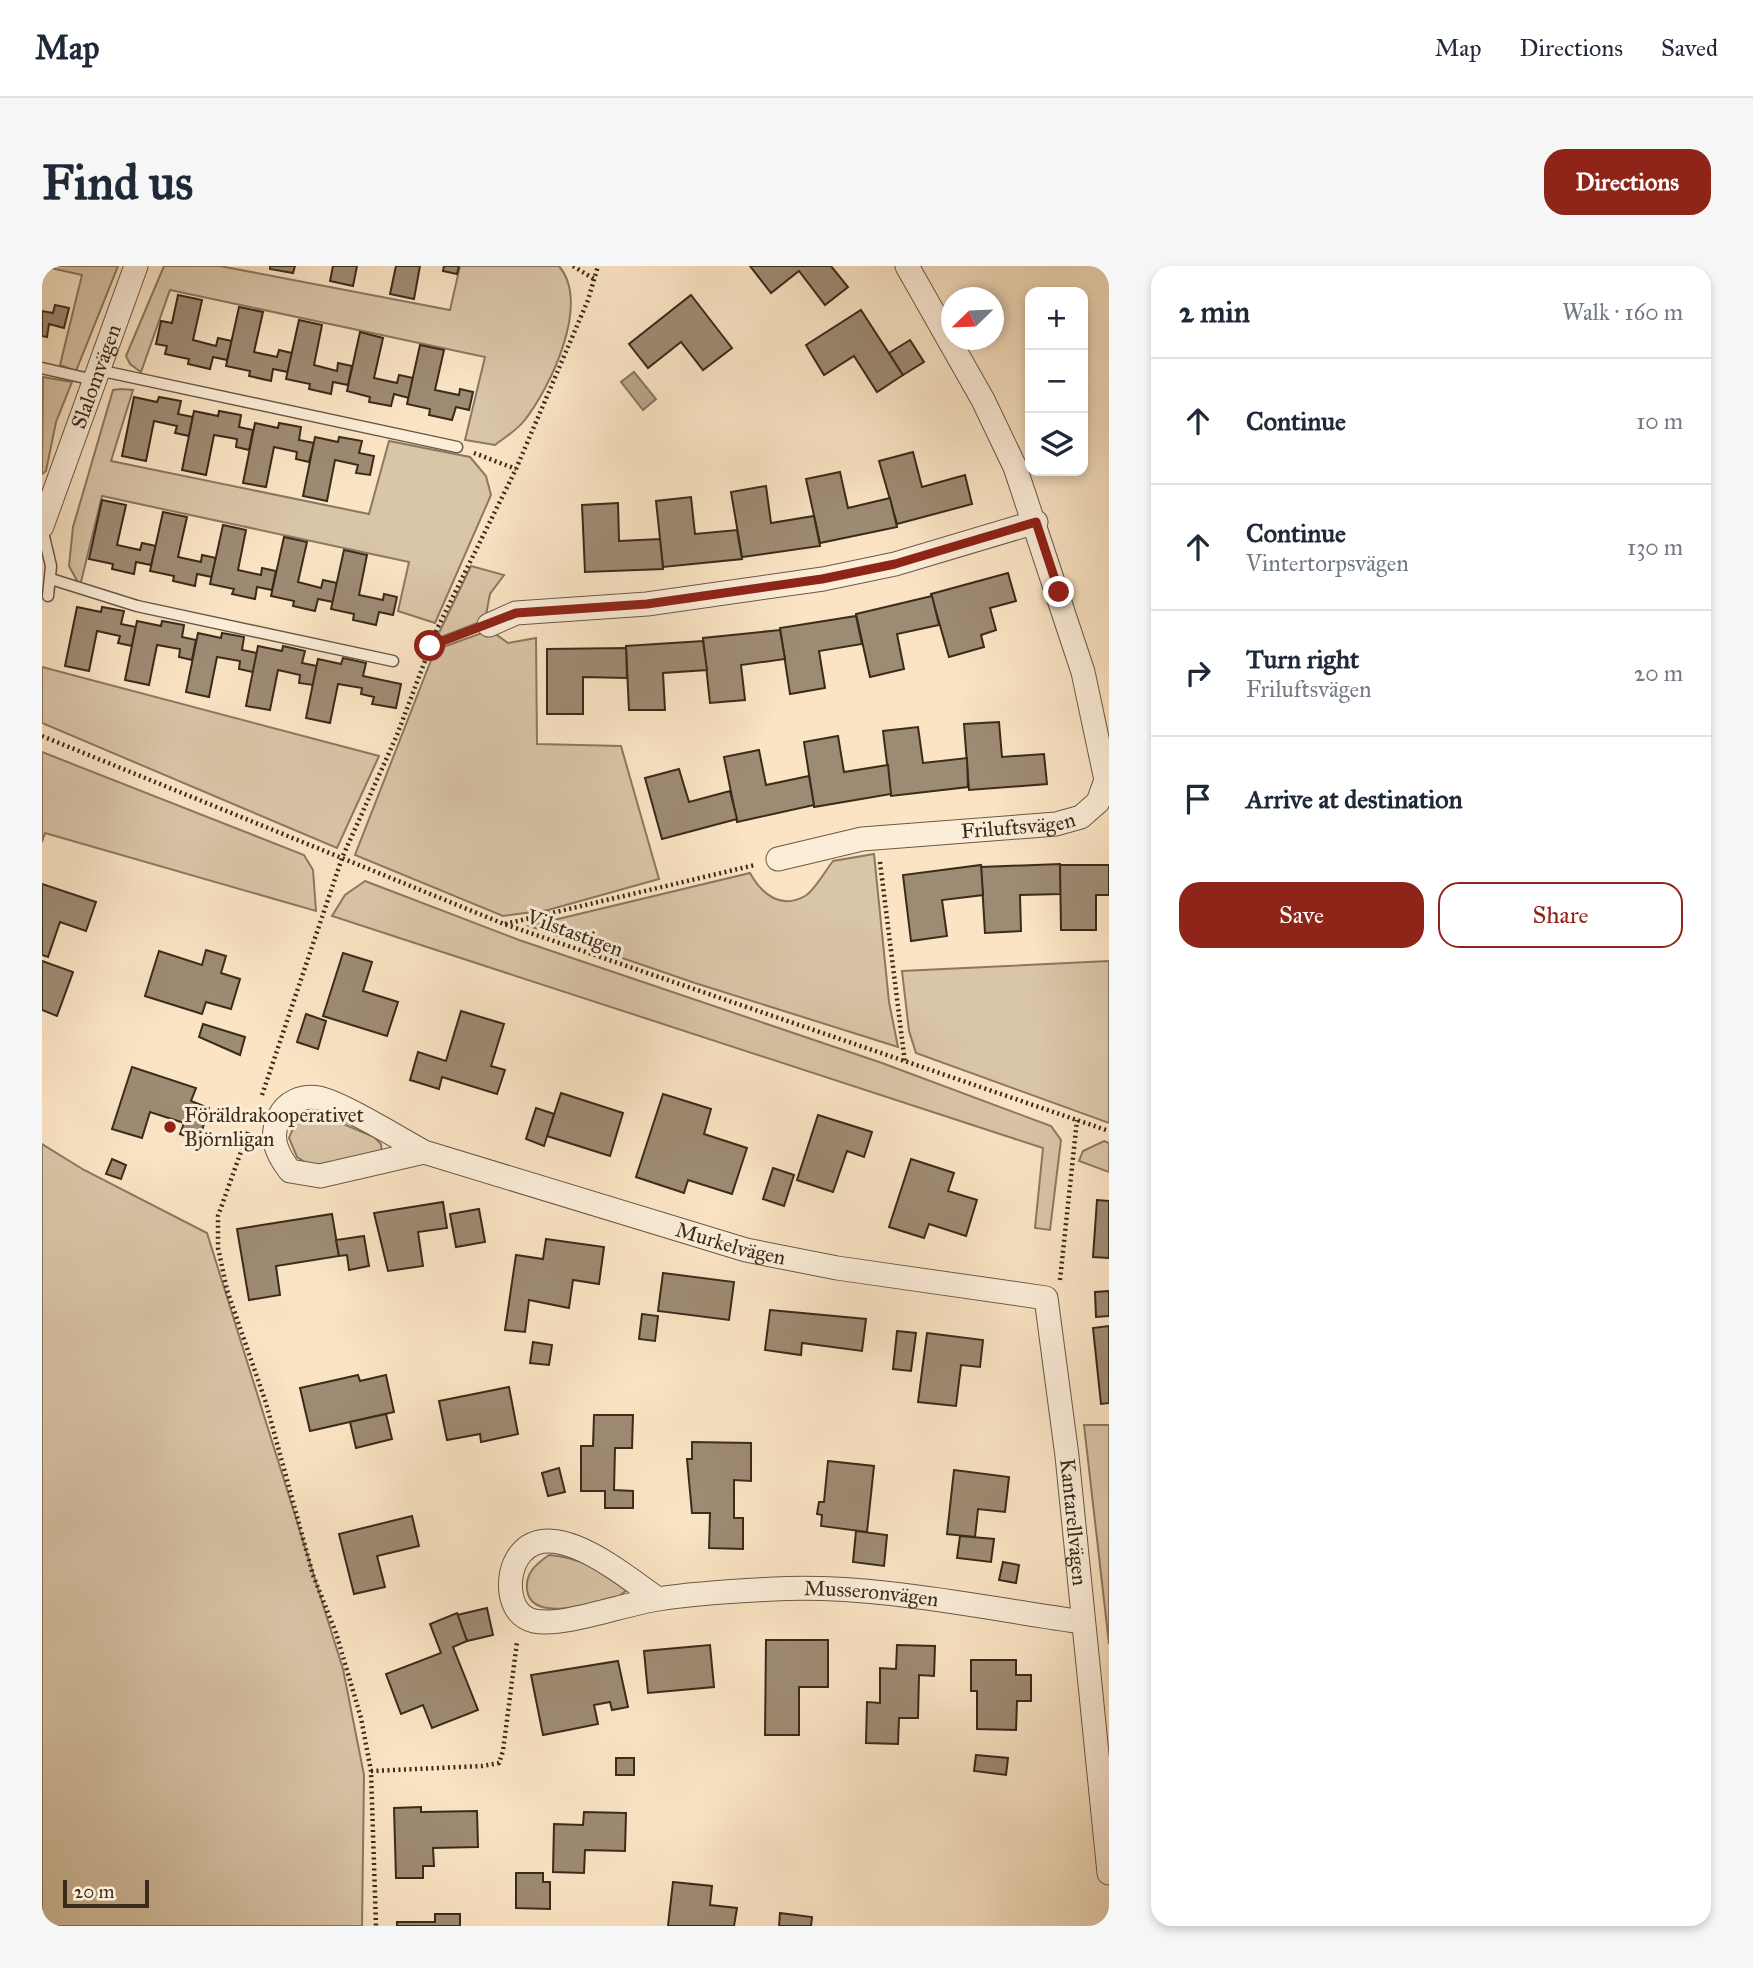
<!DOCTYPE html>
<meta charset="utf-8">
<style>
body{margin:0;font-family:"IM FELL Great Primer",serif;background:#f6f6f7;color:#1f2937}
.controls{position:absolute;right:21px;top:21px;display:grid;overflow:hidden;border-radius:14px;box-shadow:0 4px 10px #0003}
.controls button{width:63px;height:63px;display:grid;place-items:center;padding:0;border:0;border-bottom:2px solid #e0e1e3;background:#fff;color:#1f2937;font:35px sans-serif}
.compass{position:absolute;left:899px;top:21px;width:63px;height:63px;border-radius:50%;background:#fff;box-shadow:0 4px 10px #0003;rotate:247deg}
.scale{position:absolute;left:21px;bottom:18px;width:86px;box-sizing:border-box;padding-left:7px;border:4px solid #3a2b1b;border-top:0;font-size:19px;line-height:24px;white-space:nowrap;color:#3a2b1b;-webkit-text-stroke:5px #fcedd9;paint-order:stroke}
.stop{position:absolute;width:21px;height:21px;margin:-16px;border:5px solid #8f2418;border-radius:50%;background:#fff}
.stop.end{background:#8f2418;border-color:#fff;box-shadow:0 2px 7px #0008}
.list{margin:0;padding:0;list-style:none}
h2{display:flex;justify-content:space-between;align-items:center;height:91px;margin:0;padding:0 28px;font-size:30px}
h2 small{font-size:23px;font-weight:400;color:#747a83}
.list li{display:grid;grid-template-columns:46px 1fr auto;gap:21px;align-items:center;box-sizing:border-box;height:126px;padding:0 28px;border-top:2px solid #e0e1e3}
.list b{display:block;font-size:26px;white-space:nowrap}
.list p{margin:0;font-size:23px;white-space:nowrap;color:#747a83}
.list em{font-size:23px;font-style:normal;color:#747a83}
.actions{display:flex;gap:14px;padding:21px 28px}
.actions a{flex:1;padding:16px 0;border:2px solid #8f2418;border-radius:21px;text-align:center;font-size:24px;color:#8f2418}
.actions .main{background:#8f2418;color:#fff}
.icon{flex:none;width:38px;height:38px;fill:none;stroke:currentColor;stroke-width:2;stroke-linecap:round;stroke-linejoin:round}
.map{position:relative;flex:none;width:1067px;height:1660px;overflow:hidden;border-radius:21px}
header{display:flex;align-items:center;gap:42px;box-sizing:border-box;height:98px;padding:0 35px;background:#fff;border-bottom:2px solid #e0e1e3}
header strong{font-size:33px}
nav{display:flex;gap:38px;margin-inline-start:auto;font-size:24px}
.intro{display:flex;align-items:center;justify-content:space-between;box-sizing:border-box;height:168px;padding:0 42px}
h1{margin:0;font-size:49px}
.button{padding:18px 32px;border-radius:21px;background:#8f2418;color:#fff;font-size:24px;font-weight:700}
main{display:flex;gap:42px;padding:0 42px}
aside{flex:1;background:#fff;border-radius:21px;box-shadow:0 4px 10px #0003}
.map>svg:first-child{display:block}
.green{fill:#d9c5a7;stroke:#8a7861;stroke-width:2}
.water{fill:#b9a58b;stroke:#86745e;stroke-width:2}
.building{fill:#9e8b73;stroke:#3a2b1b;stroke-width:2}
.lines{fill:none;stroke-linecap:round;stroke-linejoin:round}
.service-casing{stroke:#6a5945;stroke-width:13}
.minor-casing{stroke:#6a5945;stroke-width:25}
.path{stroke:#3a2b1b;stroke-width:4.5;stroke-dasharray:2 3.5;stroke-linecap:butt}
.service{stroke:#fcedd9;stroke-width:10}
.minor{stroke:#fcedd9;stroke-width:23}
.route{stroke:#8f2418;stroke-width:9}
.poi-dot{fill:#8f2418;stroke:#fcedd9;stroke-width:2.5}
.labels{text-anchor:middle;stroke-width:6;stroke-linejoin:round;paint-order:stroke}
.street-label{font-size:21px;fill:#3a2b1b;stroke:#fcedd9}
.poi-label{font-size:21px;fill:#3a2b1b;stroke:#fcedd9;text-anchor:start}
</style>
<header>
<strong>Map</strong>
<nav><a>Map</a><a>Directions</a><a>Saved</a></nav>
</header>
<div class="intro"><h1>Find us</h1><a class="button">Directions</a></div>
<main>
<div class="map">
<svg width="1067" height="1660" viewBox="0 0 1067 1660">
<rect width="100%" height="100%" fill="#fae4c4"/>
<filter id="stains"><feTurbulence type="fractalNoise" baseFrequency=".00286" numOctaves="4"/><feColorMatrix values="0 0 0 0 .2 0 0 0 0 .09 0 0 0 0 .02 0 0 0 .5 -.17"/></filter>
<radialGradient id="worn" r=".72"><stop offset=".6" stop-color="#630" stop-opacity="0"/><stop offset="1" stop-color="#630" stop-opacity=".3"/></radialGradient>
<g class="green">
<path d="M0 0H76L34 105 18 99 40 9Z"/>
<path d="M122 0H178L408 44 418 0H517C549 38 508 122 482 155 475 164 462 172 453 179L423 174 443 91 128 24 99 106 88 98 84 90Z"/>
<path d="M1 111 30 116 14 156 4 205 0 208Z"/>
<path d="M79 123 91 124 69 195 327 248 347 175 428 191 444 210 449 229 393 357 356 345 367 296 60 230 38 320 27 300 31 261 71 124Z"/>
<path d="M429 300 462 309 448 328 443 354 394 373Z"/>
<path d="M448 364 466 377 494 372 495 478 579 480 617 613 506 644 461 650 313 589 393 384Z"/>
<path d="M0 401 337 490 295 582 0 457Z"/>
<path d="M0 486 262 589 271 604 274 645 3 567 0 576Z"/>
<path d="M832 588 847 736 856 781 653 717 487 660 708 607C719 627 738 644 763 630 773 624 783 605 791 595Z"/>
<path d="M323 615 477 674 840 797 1009 860 1019 874 1008 964 993 962 1001 882 290 650 303 629Z"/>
<path d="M1067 695V857L874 787 867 765 860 705Z"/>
<path d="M278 848 332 871 339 878 340 887 271 901 255 891 247 872C253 855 261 851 278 848Z"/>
<path d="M1062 875 1067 877V906L1037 895 1041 885Z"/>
<path d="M0 878 42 904 165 967 301 1403 322 1509 320 1660H0Z"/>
<path d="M1042 1159H1067V1378Z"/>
<path d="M507 1289C538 1291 560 1305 585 1324L577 1330C555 1335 490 1359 485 1324 483 1307 494 1298 507 1289Z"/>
</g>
<path class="water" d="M592 106 614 133 601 144 579 116Z"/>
<g class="building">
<path d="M228 0H253L251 7 228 3Z"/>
<path d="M291 0H315L311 20 288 15Z"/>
<path d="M354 0H378L372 33 348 28Z"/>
<path d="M402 0H417L415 8 401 5Z"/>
<path d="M708 0H789L806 21 783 39 757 5 729 27Z"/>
<path d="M136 29 160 34 151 74 174 80 176 72 190 75 185 94 171 91 168 103 146 98 147 93 123 88 125 80 114 78 119 55 130 57Z"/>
<path d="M649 29 690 82 661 104 639 76 606 102 587 78Z"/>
<path d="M13 39 27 42 22 62 7 58 5 71 0 70V45L11 47Z"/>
<path d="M197 41 221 46 212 86 235 91 237 84 250 87 246 106 231 103 229 115 207 110 208 105 184 100Z"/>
<path d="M819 44 861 109 835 126 812 90 782 109 764 79Z"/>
<path d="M257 54 280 59 272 99 295 105 296 97 310 100 306 119 291 116 289 128 267 123 268 118 244 113Z"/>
<path d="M318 66 341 72 332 112 355 117 357 109 371 112 367 132 352 128 349 140 327 136 328 131 305 125Z"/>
<path d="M868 74 882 96 861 109 847 87Z"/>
<path d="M378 79 402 84 393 124 417 129 418 123 431 126 427 144 414 141 410 154 387 149 388 143 365 138Z"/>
<path d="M92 131 115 136 117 131 139 135 136 148 151 151 147 170 133 167 135 160 112 155 104 195 80 190Z"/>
<path d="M152 145 176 150 177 145 199 149 197 161 211 164 207 184 194 181 195 173 172 169 164 209 140 204Z"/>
<path d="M213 157 236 162 237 157 259 161 257 174 272 177 267 196 254 193 255 186 232 181 224 221 201 217Z"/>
<path d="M273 171 296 176 297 171 320 175 317 187 332 190 328 209 314 207 316 199 293 194 285 235 261 230Z"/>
<path d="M871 186 880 221 923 209 930 238 855 258 837 195Z"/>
<path d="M798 206 806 242 848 232 855 261 778 277 764 213Z"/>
<path d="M724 220 729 257 772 250 778 280 700 291 689 226Z"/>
<path d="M649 231 653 268 695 264 700 293 621 301 614 235Z"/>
<path d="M60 234 84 239 75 279 98 284 100 277 114 280 109 299 94 296 92 308 70 303 71 298 47 293Z"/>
<path d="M576 237 577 275 618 273 621 303 543 306 540 239Z"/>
<path d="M121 246 145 251 136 291 159 296 160 289 174 292 170 311 155 308 153 320 131 315 132 310 108 305Z"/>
<path d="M181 259 204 264 196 304 219 309 220 302 234 305 230 324 215 321 213 333 190 328 192 323 168 318Z"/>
<path d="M242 271 265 276 256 316 279 322 281 314 295 317 291 336 276 333 273 345 251 340 252 335 229 330Z"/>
<path d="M302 284 325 289 317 329 341 334 342 328 355 331 351 349 337 346 334 359 311 354 312 348 289 343Z"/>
<path d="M966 307 974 335 948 342 954 364 939 369 942 381 907 391 889 328Z"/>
<path d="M890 330 897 359 855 368 862 403 828 411 814 348Z"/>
<path d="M35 341 59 346 60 341 82 345 79 358 94 361 90 380 76 377 78 370 55 365 47 405 23 400Z"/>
<path d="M814 350 820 378 777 385 783 422 748 428 738 362Z"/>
<path d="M95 355 119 360 120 355 142 359 140 371 154 374 150 394 137 391 138 383 115 379 107 419 83 414Z"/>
<path d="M738 364 743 393 699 399 703 434 668 437 661 372Z"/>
<path d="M156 367 179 372 180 367 202 371 200 384 215 387 211 406 197 403 198 395 175 391 167 431 144 426Z"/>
<path d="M661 375 665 404 621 407 623 444H587L584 380Z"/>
<path d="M216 380 240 385 241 380 263 385 260 397 275 400 271 419 257 417 258 409 236 404 228 444 204 440Z"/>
<path d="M584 382 585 412 541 411V448H505V383Z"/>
<path d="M301 392 324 397 321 410 359 418 354 442 330 438 332 431 319 428 320 422 296 418 288 457 264 452 276 393 299 398Z"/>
<path d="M957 456 960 491 1002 488 1005 518 927 524 922 458Z"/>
<path d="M876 461 881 497 925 492 926 521 849 530 841 465Z"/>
<path d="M796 470 802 506 846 499 849 528 772 541 762 476Z"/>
<path d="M717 484 724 519 767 510 772 539 695 556 682 491Z"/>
<path d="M637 503 647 536 688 525 695 553 620 573 603 512Z"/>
<path d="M1018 598 1019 628 978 629 979 665 943 667 939 601Z"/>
<path d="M939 599 941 629 900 634 905 670 869 675 861 609Z"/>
<path d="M1018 599H1067V629H1054V664H1019Z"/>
<path d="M0 618 54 636 44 665 18 656 6 691 0 689Z"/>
<path d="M164 684 184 690 179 707 198 713 189 743 164 736 160 748 103 730 117 685 160 699Z"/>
<path d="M301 687 330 696 321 725 356 736 345 770 281 750Z"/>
<path d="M0 695 31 706 15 750 0 744Z"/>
<path d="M419 745 462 758 449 800 463 804 455 828 400 811 397 823 368 814 376 786 404 795Z"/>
<path d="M264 748 284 755 276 783 255 776Z"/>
<path d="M161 758 203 771 198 789 157 771Z"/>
<path d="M90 801 154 822 149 835 167 842 157 874 138 868 142 857 108 846 100 872 70 863Z"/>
<path d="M519 827 581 847 568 890 505 870Z"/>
<path d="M621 828 669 843 662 868 705 882 690 928 646 914 642 927 594 911Z"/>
<path d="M494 842 512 848 502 880 484 873Z"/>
<path d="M776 849 830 866 822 891 805 885 791 926 755 914Z"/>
<path d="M70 893 84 899 79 913 64 908Z"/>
<path d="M869 893 912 907 906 925 935 934 924 970 887 958 882 972 847 961Z"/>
<path d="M731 902 752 909 742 940 721 933Z"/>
<path d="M1055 934 1067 935V992L1051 991Z"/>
<path d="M401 936 405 962 376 966 381 1000 346 1005 332 947Z"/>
<path d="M437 943 443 976 414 981 408 948Z"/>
<path d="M290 948 297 990 234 1000 238 1029 207 1034 195 963Z"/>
<path d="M322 970 327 1000 307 1004 305 989 297 990 294 974Z"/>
<path d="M504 973 562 981 557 1018 531 1014 527 1042 487 1034 483 1066 463 1064 474 989 501 993Z"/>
<path d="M621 1007 692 1016 687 1054 616 1045Z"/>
<path d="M1067 1025V1050L1054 1051 1053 1026Z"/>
<path d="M728 1044 824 1053 820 1085 760 1077 759 1089 723 1084Z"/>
<path d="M600 1048 616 1050 613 1075 597 1073Z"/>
<path d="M1067 1060V1137L1059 1138 1051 1062Z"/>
<path d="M855 1065 874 1067 869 1105 851 1103Z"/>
<path d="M885 1067 941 1074 938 1101 919 1099 914 1140 876 1136Z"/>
<path d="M491 1076 510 1079 507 1099 488 1097Z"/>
<path d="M316 1109 318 1115 344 1109 352 1146 268 1165 258 1122Z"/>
<path d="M467 1121 476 1168 439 1176 438 1168 405 1174 397 1135Z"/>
<path d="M344 1148 350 1173 314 1182 308 1156Z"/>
<path d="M552 1149H591L590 1182H573L572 1224 591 1225V1242H563V1225H539V1180H551Z"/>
<path d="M650 1176 709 1177V1215L692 1214V1252H701V1283L667 1282 668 1247H650L645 1193H650Z"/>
<path d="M786 1195 832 1200 825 1266 779 1260 780 1249 775 1248 777 1236H782Z"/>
<path d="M517 1202 523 1226 506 1230 500 1207Z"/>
<path d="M912 1204 967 1211 963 1246 936 1243 933 1271 905 1268Z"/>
<path d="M370 1250 377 1280 335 1290 343 1321 312 1328 297 1268Z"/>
<path d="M814 1265 845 1269 842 1300 811 1296Z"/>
<path d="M918 1270 952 1273 949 1296 915 1292Z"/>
<path d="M961 1296 977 1299 974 1317 957 1314Z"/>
<path d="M445 1342 451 1369 425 1375 415 1349Z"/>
<path d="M415 1347 425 1375 411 1381 436 1444 390 1462 381 1439 359 1448 344 1408 399 1387 388 1358Z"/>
<path d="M724 1374H786V1421H757V1469H723Z"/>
<path d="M668 1379 672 1421 606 1427 602 1385Z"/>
<path d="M855 1379 893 1380 892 1410 877 1409 876 1452H857L856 1478 824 1477 825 1436 838 1437V1402L854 1403Z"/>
<path d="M929 1394H974V1409H989V1435H975L974 1464 935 1463V1425H929Z"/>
<path d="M576 1395 586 1441 570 1444 568 1436 552 1439 556 1458 501 1469 489 1409Z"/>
<path d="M934 1489 966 1492 964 1509 932 1505Z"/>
<rect x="574" y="1492" width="18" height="17"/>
<path d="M379 1541V1546L435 1545 436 1581 391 1582 392 1600H381V1612H354L352 1542Z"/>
<path d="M542 1546 584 1547 583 1585 543 1584 542 1607 511 1606 512 1558 541 1559Z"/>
<path d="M474 1607H501V1616H508V1643L474 1642Z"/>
<path d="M631 1616 670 1620 668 1639 695 1642 692 1660H626Z"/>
<path d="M738 1647 770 1651 769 1660H737Z"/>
<path d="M393 1648H418V1660H355V1656H393Z"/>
</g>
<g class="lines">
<g class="service-casing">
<g id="service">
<path d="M0 102 52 114"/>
<path d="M56 104 415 181"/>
<path d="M0 262 9 300 6 330"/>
<path d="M9 313 95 340 351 395"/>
</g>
</g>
<g class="minor-casing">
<g id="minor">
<path id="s1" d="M0 260 94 0"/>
<path d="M447 359 474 347 605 338 781 313 853 298 994 256"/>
<path id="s2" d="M736 593 820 573 1014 558 1039 551 1056 536 1064 514 1041 406 973 201 941 134 865 0"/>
<path id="s3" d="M382 886C358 873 300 837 277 832 260 829 244 836 237 851 227 872 235 888 248 905L278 910 382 886 704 984 795 1002 1004 1032 1025 1190 1067 1607"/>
<path id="s4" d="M616 1333C586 1313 505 1242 475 1293 464 1311 465 1349 492 1355 522 1361 582 1338 616 1333 653 1327 694 1325 732 1323 835 1318 940 1342 1041 1356"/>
</g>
</g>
<g class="path">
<path d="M531 0 552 13"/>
<path d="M432 187 474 203"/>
<path d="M389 380 423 367"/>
<path d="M0 470 462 658 1067 865"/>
<path d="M838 596 863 797"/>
<path d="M463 658 713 599"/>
<path d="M220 829 300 592 355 469 395 363 474 203 546 34 556 0"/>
<path d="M206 866 176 950V982L185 1024 224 1137 271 1309 294 1367 319 1452 329 1505 334 1660"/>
<path d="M1018 1014 1035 854"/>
<path d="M329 1505 440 1500 457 1497 461 1485 475 1376"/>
</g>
<use href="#service" class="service"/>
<use href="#minor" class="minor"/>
</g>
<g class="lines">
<path class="route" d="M388 380 474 347 605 338 780 313 853 298 994 256 1017 326"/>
</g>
<circle class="poi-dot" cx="128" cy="861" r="7"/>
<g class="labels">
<g class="street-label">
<text dy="7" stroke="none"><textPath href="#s1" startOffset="159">Slalomvägen</textPath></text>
<text dy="7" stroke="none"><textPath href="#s2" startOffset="243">Friluftsvägen</textPath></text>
<text transform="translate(533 667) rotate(20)" y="7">Vilstastigen</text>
<text dy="7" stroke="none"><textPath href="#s3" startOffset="682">Murkelvägen</textPath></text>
<text dy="7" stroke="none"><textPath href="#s3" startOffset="1228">Kantarellvägen</textPath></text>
<text dy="7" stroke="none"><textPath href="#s4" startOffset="578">Musseronvägen</textPath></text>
</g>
<g class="poi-label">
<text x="142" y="856">Föräldrakooperativet<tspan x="142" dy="24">Björnligan</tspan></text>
</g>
</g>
<rect width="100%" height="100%" filter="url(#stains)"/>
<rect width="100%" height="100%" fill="url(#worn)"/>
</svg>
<div class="controls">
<button>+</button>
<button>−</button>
<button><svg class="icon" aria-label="layers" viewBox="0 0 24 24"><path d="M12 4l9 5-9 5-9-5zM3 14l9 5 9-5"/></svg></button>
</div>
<svg class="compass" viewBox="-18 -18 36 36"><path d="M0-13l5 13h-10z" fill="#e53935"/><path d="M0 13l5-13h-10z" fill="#747a83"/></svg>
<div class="scale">20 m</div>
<div class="stop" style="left:388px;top:380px"></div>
<div class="stop end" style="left:1017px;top:326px"></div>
</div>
<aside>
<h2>2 min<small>Walk · 160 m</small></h2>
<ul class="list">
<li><svg class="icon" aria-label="ahead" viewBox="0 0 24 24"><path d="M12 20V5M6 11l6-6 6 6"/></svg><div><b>Continue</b></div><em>10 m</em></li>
<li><svg class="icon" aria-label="ahead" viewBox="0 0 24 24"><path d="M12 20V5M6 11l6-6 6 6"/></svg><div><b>Continue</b><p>Vintertorpsvägen</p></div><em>130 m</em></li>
<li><svg class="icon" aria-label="right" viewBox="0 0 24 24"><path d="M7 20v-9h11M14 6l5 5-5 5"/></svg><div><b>Turn right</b><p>Friluftsvägen</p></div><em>20 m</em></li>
<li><svg class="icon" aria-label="arrive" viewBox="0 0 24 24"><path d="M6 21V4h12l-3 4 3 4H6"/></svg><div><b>Arrive at destination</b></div></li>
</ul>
<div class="actions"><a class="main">Save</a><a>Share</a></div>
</aside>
</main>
